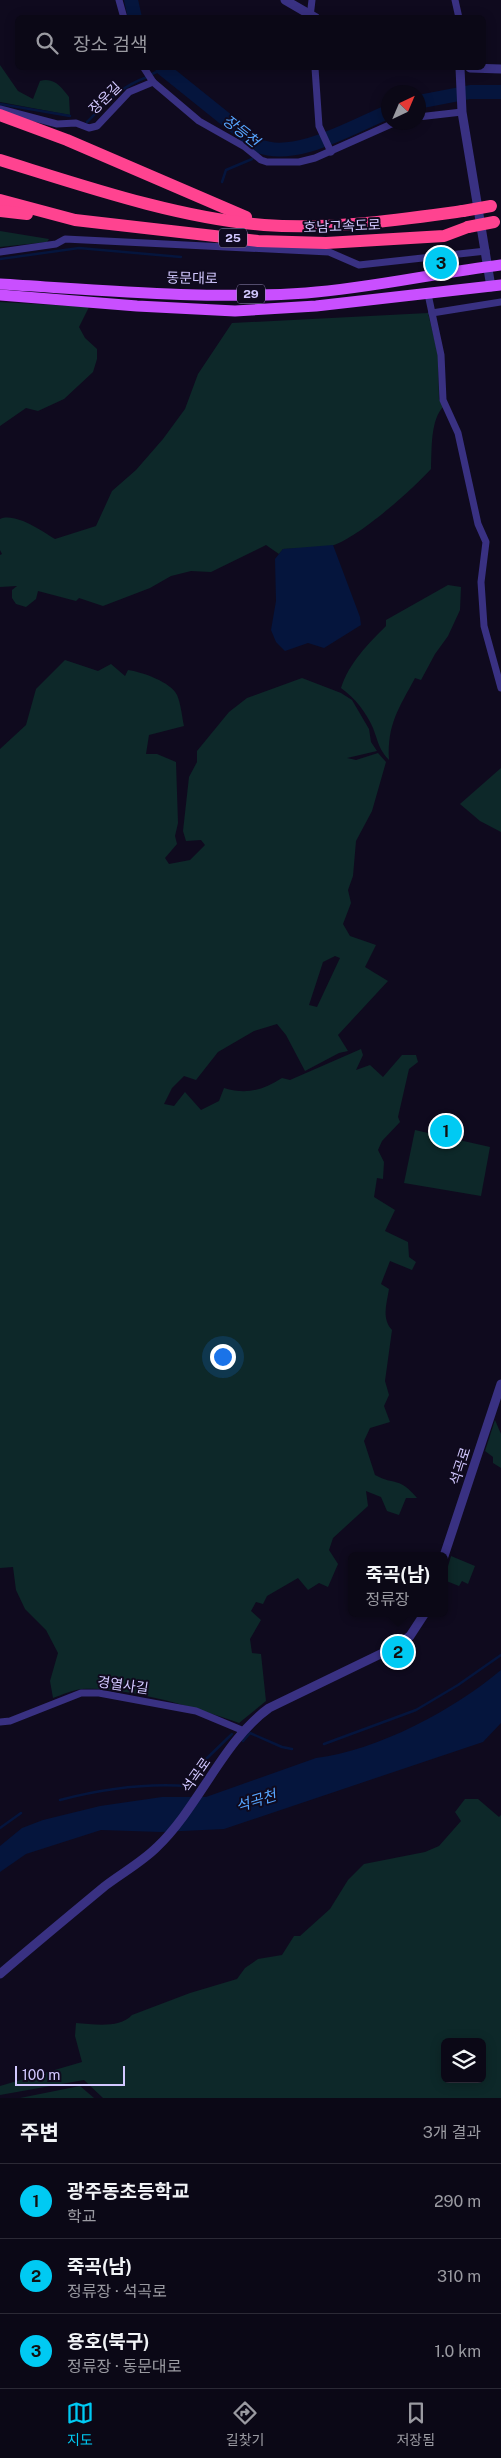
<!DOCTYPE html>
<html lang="ko">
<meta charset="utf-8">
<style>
body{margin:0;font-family:"Public Sans","Noto Sans KR",sans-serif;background:#191623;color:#f1f3f6}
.controls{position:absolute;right:15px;bottom:15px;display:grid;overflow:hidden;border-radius:8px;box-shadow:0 2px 12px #0003}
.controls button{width:45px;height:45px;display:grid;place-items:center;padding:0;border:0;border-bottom:1px solid #2b2935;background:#0b0816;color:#f1f3f6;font:25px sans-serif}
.compass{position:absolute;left:381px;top:85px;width:45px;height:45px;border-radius:50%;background:#0b0816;box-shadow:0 2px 12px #0003;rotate:44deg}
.scale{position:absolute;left:15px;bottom:12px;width:110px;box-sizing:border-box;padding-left:5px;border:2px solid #d2c8ff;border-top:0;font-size:14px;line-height:18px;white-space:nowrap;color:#d2c8ff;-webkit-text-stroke:4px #0f0a1e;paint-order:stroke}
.you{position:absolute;left:222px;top:1356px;width:18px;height:18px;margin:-12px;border:4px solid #fff;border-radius:50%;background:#1a73e8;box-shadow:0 0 0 8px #1a73e833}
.badge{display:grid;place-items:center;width:32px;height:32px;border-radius:50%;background:#00caf3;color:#111;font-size:16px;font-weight:700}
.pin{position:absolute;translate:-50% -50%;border:2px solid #fff;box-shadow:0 1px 5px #0006}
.popup{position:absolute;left:348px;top:1552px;width:100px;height:65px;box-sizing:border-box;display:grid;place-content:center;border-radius:8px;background:#0b0816;filter:drop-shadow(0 1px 4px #0005);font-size:16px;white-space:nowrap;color:#9a9aa1}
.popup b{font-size:19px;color:#f1f3f6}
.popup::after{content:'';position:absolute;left:50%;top:100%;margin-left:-10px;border:10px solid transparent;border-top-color:#0b0816}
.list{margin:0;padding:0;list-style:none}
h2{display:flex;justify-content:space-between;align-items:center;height:65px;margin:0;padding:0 20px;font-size:21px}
h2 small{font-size:16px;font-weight:400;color:#9a9aa1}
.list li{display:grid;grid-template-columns:32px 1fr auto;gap:15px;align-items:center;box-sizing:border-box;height:75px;padding:0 20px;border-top:1px solid #2b2935}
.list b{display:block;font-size:19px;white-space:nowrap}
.list p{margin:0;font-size:16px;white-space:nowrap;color:#9a9aa1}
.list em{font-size:16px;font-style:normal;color:#9a9aa1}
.icon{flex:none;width:28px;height:28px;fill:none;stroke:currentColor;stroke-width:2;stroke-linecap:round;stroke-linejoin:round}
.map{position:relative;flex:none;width:501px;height:2098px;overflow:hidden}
.search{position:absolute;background:#0b0816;box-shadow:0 2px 12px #0003;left:15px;right:15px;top:15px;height:55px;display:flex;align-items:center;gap:12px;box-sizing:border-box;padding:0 18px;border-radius:8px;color:#9a9aa1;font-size:19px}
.sheet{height:290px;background:#0b0816}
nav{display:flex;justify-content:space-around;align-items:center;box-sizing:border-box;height:70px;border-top:1px solid #2b2935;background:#0b0816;font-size:14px;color:#9a9aa1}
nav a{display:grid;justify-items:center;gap:2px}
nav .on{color:#00caf3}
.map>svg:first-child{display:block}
.green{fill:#0d2829;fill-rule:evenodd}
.water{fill:#05153d}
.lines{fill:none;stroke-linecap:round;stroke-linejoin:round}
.stream{stroke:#05153d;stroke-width:2.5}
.river{stroke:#05153d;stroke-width:14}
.minor{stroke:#393182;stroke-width:7}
.tertiary{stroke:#393182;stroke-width:9}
.primary{stroke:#c94fff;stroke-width:11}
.motorway{stroke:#ff4390;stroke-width:12}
.motorway-bridge{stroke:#ff4390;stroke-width:12}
.labels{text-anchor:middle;stroke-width:4;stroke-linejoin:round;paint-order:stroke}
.shield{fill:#0f0a1e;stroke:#988fbc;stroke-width:1}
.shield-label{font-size:12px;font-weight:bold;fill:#d2c8ff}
.street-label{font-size:14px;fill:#d2c8ff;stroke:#0f0a1e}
.water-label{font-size:15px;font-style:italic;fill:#56a5ff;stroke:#0f0a1e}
</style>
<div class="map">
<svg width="501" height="2098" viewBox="0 0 501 2098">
<rect width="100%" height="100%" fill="#0f0a1e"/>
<g class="green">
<path d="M0 65 18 91 33 99 40 81C54 77 61 87 69 97L70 115 0 102Z"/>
<path d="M0 231 49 239 47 242 0 247Z"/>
<path d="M0 302 89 307 79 327 85 338 97 349V359L93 372 64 399 38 411 26 408 0 426Z"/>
<path d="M428 313 438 354 439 399 444 406C430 419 432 450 431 469 412 490 360 536 334 545 319 550 299 548 283 549L279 554 266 545 211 572 191 571 171 576 150 588 103 606 79 598 76 601 38 591 36 599 26 607 16 604 12 598V590L17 586 0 587V555L2 554 0 550V519C15 512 42 531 55 539L96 526 112 491 136 470 163 439 185 409 198 374 232 323Z"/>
<path d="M448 585 461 587 460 610 448 636 435 654 421 680 415 678C399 708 387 724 389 760 379 750 378 741 373 728 366 712 355 698 341 688 349 663 368 644 386 626V620Z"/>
<path d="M65 660 98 671 111 664 125 676 128 670C142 672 171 682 177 695 181 704 182 717 184 726L149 735 146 754H157L176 762 178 823 175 836 177 844 165 858 169 864 190 860 205 845 201 840 186 841 183 831 189 777 197 762V751L229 712 247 698 302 678 341 693 352 700 369 729 371 742 377 751 347 758 356 760 378 753 386 762 372 811 356 841 353 876 348 890 351 903 343 924 350 936 376 945 365 967 388 981 338 1035 348 1051 339 1053 305 1071 286 1035 277 1024 254 1031 218 1052 196 1080 184 1076 172 1088 164 1104 174 1106 185 1092 201 1110 219 1101 224 1088C247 1095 263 1090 282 1078L290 1080 361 1049 363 1055 356 1070 370 1065 383 1077 402 1055H416L418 1062 409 1069 398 1117 400 1122 382 1141 378 1150 384 1162 383 1179 377 1178 374 1197 395 1210 385 1231 408 1242 409 1257 416 1262 412 1270 390 1261 381 1284 389 1289C387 1303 381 1318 392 1330L385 1381 389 1395 384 1406 390 1422 370 1428 364 1441 375 1475C395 1486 399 1476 417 1498H406L399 1515 387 1511 381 1497 366 1491 368 1506 333 1538 329 1550 338 1564 328 1587 319 1583 308 1590 298 1578 267 1596 263 1604 256 1602 251 1611 261 1620 250 1639 252 1653 261 1654 266 1701 239 1723C198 1708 125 1686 82 1689 72 1690 62 1695 53 1698L50 1681 58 1653 46 1630 25 1609 16 1590 13 1567 0 1568V749L26 725 36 689ZM335 956 340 958 317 1007 309 1005 323 962Z"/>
<path d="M501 768V832L480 821 460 804Z"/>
<path d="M415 1130 490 1147 481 1196 404 1183Z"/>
<path d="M495 1420 501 1434V1468L493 1463V1457L485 1451Z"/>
<path d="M451 1556 475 1566 468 1584 462 1581 459 1586 444 1580Z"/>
<path d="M465 1799H478L499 1817 501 1815V2098H103L84 2080 0 2095V2086L82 2062 75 2036 76 2023C93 2024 119 2029 132 2015L190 1993 237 1979 245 1968 258 1959 282 1955 294 1936H300L330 1909 348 1880 364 1864 425 1852 439 1846 461 1821 455 1812ZM445 2042H482V2079H445Z"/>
<path d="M80 2086 94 2098H20Z"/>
</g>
<g class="water">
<path d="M333 545 360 617 361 625 324 648 308 643 285 651 276 642 271 630 276 601 275 559 283 549Z"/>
<path d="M501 1670V1723L483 1742 224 1829 161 1832 101 1830 26 1854 0 1872V1846L22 1828 43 1820 100 1806 162 1797H206L316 1758C377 1751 455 1709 501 1670Z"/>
</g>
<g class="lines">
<g class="stream">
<path d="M152 74 163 69"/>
<path d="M0 104 70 116"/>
<path d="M87 122C107 102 120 87 147 77"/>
<path d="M258 154 259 146"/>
<path d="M222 182 226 170 252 159"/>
<path d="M0 259 79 248 181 257"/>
<path d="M243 1741 250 1733 282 1747 292 1749"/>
<path d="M324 1744 416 1710 458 1685 501 1655"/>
<path d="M60 1800C102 1789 143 1783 187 1786L204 1761 232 1734"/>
<path d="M0 1828 21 1813"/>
</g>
<g class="river">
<path d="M131 0 135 18"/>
<path d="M162 68 259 146C296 161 353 126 388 112"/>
<path d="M418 102 470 92H501"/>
</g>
<g class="minor">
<path d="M119 0 124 18"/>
<path d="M455 0 459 18"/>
<path d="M310 17 312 0"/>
<path d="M315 68 319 126 331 152"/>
<path d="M153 82 199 121 245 147 261 160 267 162H299L315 158 396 122"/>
<path d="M0 109 57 124 76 123 89 128 97 126 129 92 153 82 144 68"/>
<path d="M418 117 462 112"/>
<path d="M0 252 56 244 65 239 329 252 359 265 486 251"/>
<path d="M428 294 432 313 501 302"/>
<path d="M432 313 441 355 443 400 458 433 478 524 486 542 481 582 484 626 501 688"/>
<path d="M0 1722 10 1721 81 1693H99L196 1711 244 1731"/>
</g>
<g class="tertiary">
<path d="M285 0 316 18"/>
<path d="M460 68 462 112 491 287"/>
<path d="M470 68 501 69"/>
<path d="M444 1556 501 1384"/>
<path d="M0 1974C35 1944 70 1915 105 1886 122 1873 142 1862 157 1847 199 1807 223 1741 269 1708L395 1647 410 1636 425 1613"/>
</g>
<g class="primary">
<path d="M0 284C100 290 206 300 306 293 372 288 436 273 501 265"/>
<path d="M0 295 137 306 235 311 316 306 501 285"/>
</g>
<g class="motorway">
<path d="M0 115 67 140 246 217"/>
<path d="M0 160C84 186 177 218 264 225 331 230 397 220 463 211"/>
<path d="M0 200 75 220 258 241 326 243 444 236 468 227"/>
<path d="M0 211 27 214"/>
</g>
<g class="motorway-bridge">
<path d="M463 211 491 206"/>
<path d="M468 227 494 222"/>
</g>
</g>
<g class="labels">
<g class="shield">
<rect x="219" y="228.5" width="28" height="19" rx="4"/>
<rect x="237" y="284.5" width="28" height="19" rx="4"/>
</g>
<g class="shield-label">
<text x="233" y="242">25</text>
<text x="251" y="298">29</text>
</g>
<g class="street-label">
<text transform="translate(105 98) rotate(-44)" y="5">장운길</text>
<text transform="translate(342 226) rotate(-2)" y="5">호남고속도로</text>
<text transform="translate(192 278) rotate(1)" y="5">동문대로</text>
<text transform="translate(460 1466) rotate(-72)" y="5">석곡로</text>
<text transform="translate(123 1685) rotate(8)" y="5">경열사길</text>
<text transform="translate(196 1775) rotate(-55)" y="5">석곡로</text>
</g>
<g class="water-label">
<text transform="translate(241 131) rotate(38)" y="5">장등천</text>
<text transform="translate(256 1801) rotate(-17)" y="5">석곡천</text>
</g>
</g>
</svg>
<div class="controls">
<button><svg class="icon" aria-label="layers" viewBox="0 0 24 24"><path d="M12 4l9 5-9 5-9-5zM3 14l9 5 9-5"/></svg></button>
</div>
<svg class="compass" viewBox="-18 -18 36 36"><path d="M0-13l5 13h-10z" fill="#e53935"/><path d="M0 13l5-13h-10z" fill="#9a9aa1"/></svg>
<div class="scale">100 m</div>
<div class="you"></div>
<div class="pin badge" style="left:446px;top:1131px">1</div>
<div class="pin badge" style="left:398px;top:1652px">2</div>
<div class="popup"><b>죽곡(남)</b>정류장</div>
<div class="pin badge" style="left:441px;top:263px">3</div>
<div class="search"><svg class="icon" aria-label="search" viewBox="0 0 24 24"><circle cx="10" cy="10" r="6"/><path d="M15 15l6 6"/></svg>장소 검색</div>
</div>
<section class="sheet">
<h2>주변<small>3개 결과</small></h2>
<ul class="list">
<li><span class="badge">1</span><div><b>광주동초등학교</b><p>학교</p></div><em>290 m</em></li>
<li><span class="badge">2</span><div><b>죽곡(남)</b><p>정류장 · 석곡로</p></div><em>310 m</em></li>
<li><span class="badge">3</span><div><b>용호(북구)</b><p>정류장 · 동문대로</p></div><em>1.0 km</em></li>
</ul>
</section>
<nav>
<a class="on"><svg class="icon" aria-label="map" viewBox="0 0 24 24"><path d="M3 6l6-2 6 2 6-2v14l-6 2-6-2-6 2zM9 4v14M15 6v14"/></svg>지도</a>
<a><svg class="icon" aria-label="directions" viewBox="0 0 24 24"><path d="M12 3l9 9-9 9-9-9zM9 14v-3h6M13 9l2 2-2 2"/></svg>길찾기</a>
<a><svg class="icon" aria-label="saved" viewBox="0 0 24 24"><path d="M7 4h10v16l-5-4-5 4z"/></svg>저장됨</a>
</nav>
